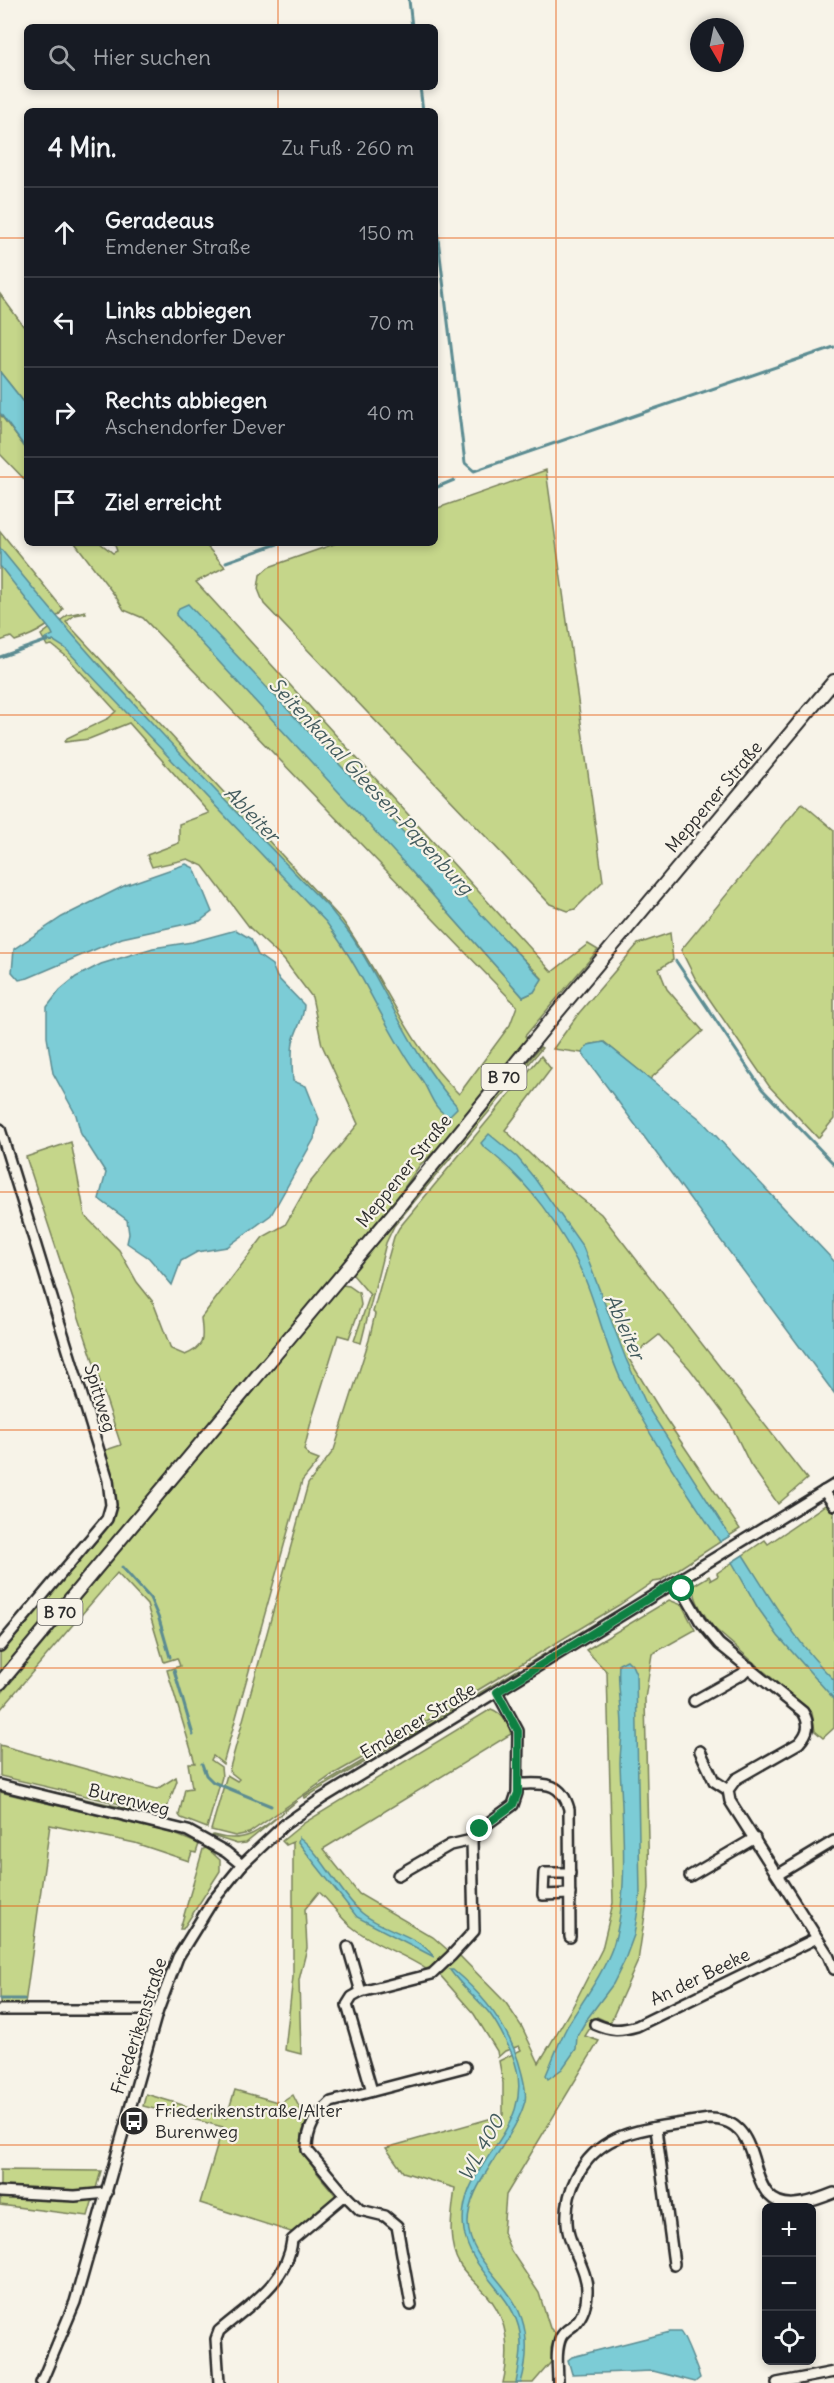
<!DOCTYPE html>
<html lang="de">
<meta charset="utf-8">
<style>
body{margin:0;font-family:Delius,sans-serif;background:#242831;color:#f1f3f6}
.controls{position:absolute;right:18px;bottom:18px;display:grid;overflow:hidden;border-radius:9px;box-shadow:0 3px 9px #0003}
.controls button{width:54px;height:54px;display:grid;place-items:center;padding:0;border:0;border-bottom:2px solid #363941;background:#171b24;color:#f1f3f6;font:30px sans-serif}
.compass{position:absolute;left:690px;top:18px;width:54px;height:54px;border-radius:50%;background:#171b24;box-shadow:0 3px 9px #0003;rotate:171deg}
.stop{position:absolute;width:18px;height:18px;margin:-14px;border:4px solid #0b8043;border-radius:50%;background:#fff}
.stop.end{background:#0b8043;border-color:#fff;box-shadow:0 2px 6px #0008}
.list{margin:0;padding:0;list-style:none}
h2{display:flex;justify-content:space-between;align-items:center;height:78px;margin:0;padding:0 24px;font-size:26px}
h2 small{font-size:20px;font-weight:400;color:#9ea1a6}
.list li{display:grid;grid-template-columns:39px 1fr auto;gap:18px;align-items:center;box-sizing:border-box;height:90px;padding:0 24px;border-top:2px solid #363941}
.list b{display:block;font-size:22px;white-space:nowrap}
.list p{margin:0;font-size:20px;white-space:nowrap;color:#9ea1a6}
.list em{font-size:20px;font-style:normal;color:#9ea1a6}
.icon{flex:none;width:33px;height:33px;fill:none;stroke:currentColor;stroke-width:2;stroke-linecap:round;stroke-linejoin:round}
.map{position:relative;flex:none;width:834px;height:2383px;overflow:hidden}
.search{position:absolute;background:#171b24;box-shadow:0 3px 9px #0003;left:24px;top:24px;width:414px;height:66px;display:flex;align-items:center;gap:15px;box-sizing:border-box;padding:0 21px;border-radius:9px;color:#9ea1a6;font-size:22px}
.panel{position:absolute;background:#171b24;box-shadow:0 3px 9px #0003;left:24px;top:108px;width:414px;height:438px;border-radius:9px}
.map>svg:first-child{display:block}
.green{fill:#c5d68a;stroke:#78805a;stroke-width:1.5;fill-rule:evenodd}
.water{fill:#7bccd6;stroke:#5b8c92;stroke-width:1.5}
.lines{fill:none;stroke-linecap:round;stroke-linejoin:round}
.stream{stroke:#5b8c92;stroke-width:3}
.minor-casing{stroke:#2b2b2b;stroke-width:14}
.major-casing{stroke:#2b2b2b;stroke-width:16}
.minor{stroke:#f7f3e8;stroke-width:9}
.major{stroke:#f7f3e8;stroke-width:12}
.route{stroke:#0b8043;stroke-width:8}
.grid{fill:none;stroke:#e8590c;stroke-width:1.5;stroke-opacity:0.55}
.labels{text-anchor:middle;stroke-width:4.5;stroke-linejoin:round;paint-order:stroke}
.shield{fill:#f7f3e8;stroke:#686764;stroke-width:1.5}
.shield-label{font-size:16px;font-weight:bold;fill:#2b2b2b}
.street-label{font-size:18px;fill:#2b2b2b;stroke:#f7f3e8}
.poi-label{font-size:18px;fill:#2b2b2b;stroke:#f7f3e8;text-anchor:start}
.water-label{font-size:20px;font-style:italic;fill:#435b5e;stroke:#f7f3e8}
</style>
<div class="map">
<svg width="834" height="2383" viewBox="0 0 834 2383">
<rect width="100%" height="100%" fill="#f7f3e8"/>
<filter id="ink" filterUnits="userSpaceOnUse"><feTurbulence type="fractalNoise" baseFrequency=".0167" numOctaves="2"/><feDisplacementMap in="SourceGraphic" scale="12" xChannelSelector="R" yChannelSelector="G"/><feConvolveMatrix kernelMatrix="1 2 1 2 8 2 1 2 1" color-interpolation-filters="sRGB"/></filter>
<g filter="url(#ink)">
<g class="green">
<path d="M0 294 27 331V406L0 372Z"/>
<path d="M0 414 27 450V482L0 454Z"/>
<path d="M546 470 603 881 575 909 568 911 550 904 264 604 258 589 260 575 269 567 337 543H435V509Z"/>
<path d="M0 531 63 609C53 626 33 635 15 641L11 637 0 641Z"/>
<path d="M75 543H100L113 553 117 551 114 543H204L225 567 196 582 552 972 588 944 598 950 525 1036 529 1040 444 1142 420 1165 397 1198 0 1672V1651L111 1522C119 1493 111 1478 103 1451L121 1445 26 1157 71 1142 85 1216 119 1250 137 1282 153 1302 171 1349 185 1355C206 1346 203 1339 201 1318L263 1237 285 1225 308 1185 358 1124 322 1045 312 997 284 960 250 928 203 866 188 859 152 867 147 855 179 843V824L209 813 129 723 89 739 65 742 67 738 109 718 116 711 67 657 52 645 47 646 41 635 68 615 85 611 86 613 75 615 66 622 342 920C383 976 408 1046 459 1094L510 1025 517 1006 143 618 124 610 116 597ZM422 855 542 978 534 992 523 997 405 864Z"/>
<path d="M802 803 834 830V1119L818 1138 769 1086 695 978 681 950Z"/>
<path d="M670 933 673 960 659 969 667 989 703 1031 650 1079 604 1042 588 1045 582 1053 553 1049 579 1013 638 944Z"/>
<path d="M540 1047 542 1048 394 1226 386 1243 361 1343 354 1341 370 1295 353 1275 352 1271Z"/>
<path d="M541 1056 551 1069 505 1130 554 1177 601 1214 807 1479 778 1504 750 1464 729 1421 690 1369 659 1335 629 1359 665 1418 740 1529 660 1581 653 1582 619 1605 415 1728 332 1775 249 1833 235 1836 211 1830 227 1775 237 1781 239 1779 229 1771 308 1484 334 1450 369 1340 375 1314 373 1312 394 1237 399 1228Z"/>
<path d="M342 1285 349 1286 359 1293 361 1305 349 1338 338 1335 312 1418 304 1450 311 1457 319 1460 302 1481 223 1764 213 1756 211 1760 221 1767 222 1777 207 1828 181 1818 179 1815 185 1789 192 1788 188 1763H195L167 1670 180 1666 177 1658 164 1662 147 1605 117 1573 0 1710V1695Z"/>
<path d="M834 1499V1728L823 1738 815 1731 812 1713 714 1628C705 1616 693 1601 694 1585L709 1576 711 1580 718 1576 717 1573 765 1540 768 1544Z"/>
<path d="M669 1600 682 1605 695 1630 652 1654 645 1699 649 1888 638 1961 610 2023 597 2017 585 2036 599 2041 506 2195 503 2232 511 2251 539 2293 550 2328 556 2334 551 2348 552 2361 533 2383H503C510 2352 509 2321 488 2296 479 2286 467 2276 460 2265 446 2242 452 2213 455 2188L403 2172 386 2148 503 2115V2083L499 2061 521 2050 519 2046 505 2051 498 2057 497 2051 474 2014 439 1974 459 1955 506 2003 522 2027 539 2063 573 2006 602 1949 613 1903 607 1672 586 1650Z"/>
<path d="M632 1603 528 1668 526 1665 621 1608Z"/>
<path d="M519 1669 521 1672C450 1715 376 1753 305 1798L304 1796C375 1752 448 1713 519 1669Z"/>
<path d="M491 1709C502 1713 508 1723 511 1734L323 1849 359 1894 433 1937 449 1951 432 1967 426 1969C402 1953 374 1945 352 1927 339 1917 331 1902 319 1892L305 1909 307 1948 299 1980 301 2054 285 2050 293 1977V1842L286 1845 282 1841 304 1823Z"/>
<path d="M0 1745 157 1789 176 1777 177 1781 165 1813H159L0 1776Z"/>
<path d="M0 1780 162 1816 151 1817 0 1781Z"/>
<path d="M0 1792 172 1833 199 1844 196 1853 192 1852 189 1861 135 1843 50 1825 25 2004H0Z"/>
<path d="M297 1801 246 1843 237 1844 212 1836 213 1835C253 1847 267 1822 297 1801Z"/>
<path d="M207 1848 220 1860V1871L183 1929H180L203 1849Z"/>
<path d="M235 2090 281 2103 293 2095 307 2123C289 2148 320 2175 336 2196L294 2233 200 2203 223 2127 143 2106 146 2094 226 2118Z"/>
<path d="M0 2170 101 2171 88 2216 0 2205Z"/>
</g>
<g class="water">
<path d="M0 372 27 406V450L0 413Z"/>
<path d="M0 548C102 675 217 793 331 910 339 921 349 931 356 943 390 997 413 1057 456 1105L457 1108 449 1116C434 1111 430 1092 422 1080 396 1046 378 1006 356 968 347 952 337 937 326 922L65 648 54 641 45 642 44 639 53 635 51 631 0 566Z"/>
<path d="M188 604 542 979 534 992 523 997 405 864 176 615 179 608Z"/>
<path d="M186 864 194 868 212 912 200 921 122 938 28 978 19 980 12 972 14 949 62 917 126 885Z"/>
<path d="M236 930 251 939 258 955 272 965 277 977 304 1005C304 1019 296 1029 293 1042 291 1055 292 1068 293 1081L306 1086 319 1119 314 1139 271 1215 227 1247 197 1252 181 1261 172 1285 149 1258 127 1243 129 1234 127 1220 99 1199 106 1173 81 1134 76 1115 53 1073 47 1037V1007L60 990 76 977 101 964 153 948 192 942Z"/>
<path d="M604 1042 700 1119 834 1261V1393L582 1053 588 1045Z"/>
<path d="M489 1134 517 1157 535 1179 583 1247 626 1359 648 1408 730 1536 720 1542C686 1490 650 1438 622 1382 606 1349 599 1312 585 1279 563 1228 527 1180 483 1146L481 1143Z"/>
<path d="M743 1555C771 1599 796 1643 834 1680V1699L778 1636 758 1608 732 1562Z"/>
<path d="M627 1660 632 1665 636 1674 640 1896 634 1935 624 1962 613 1984 587 2019 577 2036 576 2049 562 2069 548 2079 546 2075C553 2059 559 2041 568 2025 583 2000 603 1974 613 1946 630 1894 622 1818 620 1764 620 1752 622 1740 622 1728 622 1706 617 1686 619 1664Z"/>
<path d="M299 1837C323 1855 339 1893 362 1913 383 1931 418 1934 434 1957L357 1917 298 1842Z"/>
<path d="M450 1970H453C487 1998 512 2031 522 2074 524 2083 527 2092 525 2101 520 2120 508 2137 498 2153 485 2175 468 2197 468 2223 469 2252 492 2271 508 2293 529 2320 530 2351 521 2383H516C519 2367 523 2350 520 2333 513 2292 470 2272 464 2231 453 2161 544 2132 512 2054 506 2041 499 2026 490 2014 478 1999 461 1986 450 1970Z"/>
<path d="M670 2332H680C684 2335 698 2371 700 2378L695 2382 653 2371 572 2374 568 2360 572 2357Z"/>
</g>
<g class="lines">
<g class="stream">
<path d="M409 0 412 27"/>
<path d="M420 87 423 111"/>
<path d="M435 214 465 463 474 471 834 347"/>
<path d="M435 488 454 480"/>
<path d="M226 562 280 543"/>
<path d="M0 657 48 640"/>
<path d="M676 961 762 1089 834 1164"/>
<path d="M122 1567 150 1598 159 1619 170 1657"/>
<path d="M174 1670 193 1735"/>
<path d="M202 1764 206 1775 213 1782 271 1806"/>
<path d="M0 1999H24"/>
</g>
<g class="minor-casing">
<g id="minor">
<path d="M0 1129 108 1480 111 1505 107 1519 0 1646"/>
<path d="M824 1491 834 1505"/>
<path d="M677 1581 700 1621 719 1644 803 1712C810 1724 809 1732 799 1743L736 1779 728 1790 730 1801 828 1955 834 1969"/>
<path d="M694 1701 742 1674 749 1667"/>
<path d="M700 1751 714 1781 728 1790"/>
<path d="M518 1784C543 1784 561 1780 569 1809L570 1937"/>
<path d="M0 1785 188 1831 226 1852 242 1865"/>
<path d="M570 1873H544L543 1895 570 1894"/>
<path d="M779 1874 834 1841"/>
<path d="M398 1875 450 1845 472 1840"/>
<path d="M690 1876 755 1838"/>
<path d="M348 1947 361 1992"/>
<path d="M0 2010H145L157 2013"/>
<path d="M595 2024C611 2031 620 2031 637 2026L817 1938"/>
<path d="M372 2091 347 2005 352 1997 361 1992 432 1974 451 1956 474 1931 472 1840 480 1829 513 1805 517 1793 518 1731 497 1692"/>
<path d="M656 2129 674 2264"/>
<path d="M0 2192 75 2196 107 2193"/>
<path d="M345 2195 307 2150C307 2127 315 2117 331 2102L465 2067"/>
<path d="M41 2383 75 2302 157 2013 178 1957 212 1902 242 1865 284 1825 321 1799 834 1485"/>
<path d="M219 2383 216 2339 219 2331C248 2306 288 2282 292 2240L345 2195 360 2210 385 2216 397 2226 411 2305"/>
<path d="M558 2383C558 2369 555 2351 561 2337 564 2331 569 2329 574 2325 583 2316 587 2303 587 2292 588 2271 572 2251 568 2231 562 2194 581 2155 615 2139 639 2127 682 2124 709 2119 775 2118 735 2216 803 2203 814 2201 824 2197 834 2193"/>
<path d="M777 2383 834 2372"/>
</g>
</g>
<g class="major-casing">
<path id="major" d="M0 1683 392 1215 555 1015 834 681"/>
</g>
<use href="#minor" class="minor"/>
<use href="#major" class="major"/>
</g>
</g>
<g class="lines" filter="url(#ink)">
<path class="route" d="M480 1829 513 1805 518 1793V1731L497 1692 677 1581 682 1589"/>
</g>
<path class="grid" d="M278 0V27M556 0V2383M278 87V111M0 238H27M435 238H834M0 477H27M435 477H834M278 543V2383M0 715H834M0 953H834M0 1192H834M0 1430H834M0 1668H834M0 1906H834M0 2145H834"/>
<defs>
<g id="bus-disc" transform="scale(1.5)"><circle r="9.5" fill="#2b2b2b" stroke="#f7f3e8"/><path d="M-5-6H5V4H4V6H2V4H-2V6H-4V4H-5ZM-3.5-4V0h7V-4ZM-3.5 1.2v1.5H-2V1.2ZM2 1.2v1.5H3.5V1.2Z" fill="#fff"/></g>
</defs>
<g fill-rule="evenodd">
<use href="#bus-disc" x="134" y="2121"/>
</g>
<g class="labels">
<g class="shield">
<rect x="481.5" y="1064" width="45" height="26" rx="4.5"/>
<rect x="37.5" y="1599" width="45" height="26" rx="4.5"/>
</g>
<g class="shield-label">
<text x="504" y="1083">B 70</text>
<text x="60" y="1618">B 70</text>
</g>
<g class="street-label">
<text transform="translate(714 797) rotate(-50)" y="6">Meppener Straße</text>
<text transform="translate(404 1171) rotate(-51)" y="6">Meppener Straße</text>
<text transform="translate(100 1398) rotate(73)" y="6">Spittweg</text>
<text transform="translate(418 1721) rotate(-31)" y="6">Emdener Straße</text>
<text transform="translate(129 1800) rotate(14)" y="6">Burenweg</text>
<text transform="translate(700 1977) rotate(-26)" y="6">An der Beeke</text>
<text transform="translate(139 2026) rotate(-72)" y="6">Friederikenstraße</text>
</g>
<g class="poi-label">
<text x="155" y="2117">Friederikenstraße/Alter<tspan x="155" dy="21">Burenweg</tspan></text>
</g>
<g class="water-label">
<text transform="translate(371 786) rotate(47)" y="7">Seitenkanal Gleesen-Papenburg</text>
<text transform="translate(252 814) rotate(46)" y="7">Ableiter</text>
<text transform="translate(625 1327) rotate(66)" y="7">Ableiter</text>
<text transform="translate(481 2148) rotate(-61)" y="7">WL 400</text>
</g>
</g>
</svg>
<div class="controls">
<button>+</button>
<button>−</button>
<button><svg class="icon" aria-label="locate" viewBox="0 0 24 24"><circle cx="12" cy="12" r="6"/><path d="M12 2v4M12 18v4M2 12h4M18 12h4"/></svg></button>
</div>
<svg class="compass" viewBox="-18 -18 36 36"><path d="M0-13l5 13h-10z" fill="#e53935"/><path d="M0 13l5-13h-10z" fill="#9ea1a6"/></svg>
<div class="stop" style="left:682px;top:1589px"></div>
<div class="stop end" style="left:480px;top:1829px"></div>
<div class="search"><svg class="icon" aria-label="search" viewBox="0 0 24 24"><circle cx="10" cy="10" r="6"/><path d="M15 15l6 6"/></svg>Hier suchen</div>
<section class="panel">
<h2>4 Min.<small>Zu Fuß · 260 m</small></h2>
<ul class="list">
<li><svg class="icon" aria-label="ahead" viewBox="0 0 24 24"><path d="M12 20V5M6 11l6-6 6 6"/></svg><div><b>Geradeaus</b><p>Emdener Straße</p></div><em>150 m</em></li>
<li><svg class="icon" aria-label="left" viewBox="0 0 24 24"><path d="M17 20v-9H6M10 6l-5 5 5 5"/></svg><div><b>Links abbiegen</b><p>Aschendorfer Dever</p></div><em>70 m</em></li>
<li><svg class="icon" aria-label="right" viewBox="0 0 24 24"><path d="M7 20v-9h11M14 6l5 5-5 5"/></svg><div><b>Rechts abbiegen</b><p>Aschendorfer Dever</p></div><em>40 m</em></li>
<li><svg class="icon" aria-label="arrive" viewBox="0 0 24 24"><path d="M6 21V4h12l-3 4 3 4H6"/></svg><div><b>Ziel erreicht</b></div></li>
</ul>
</section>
</div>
